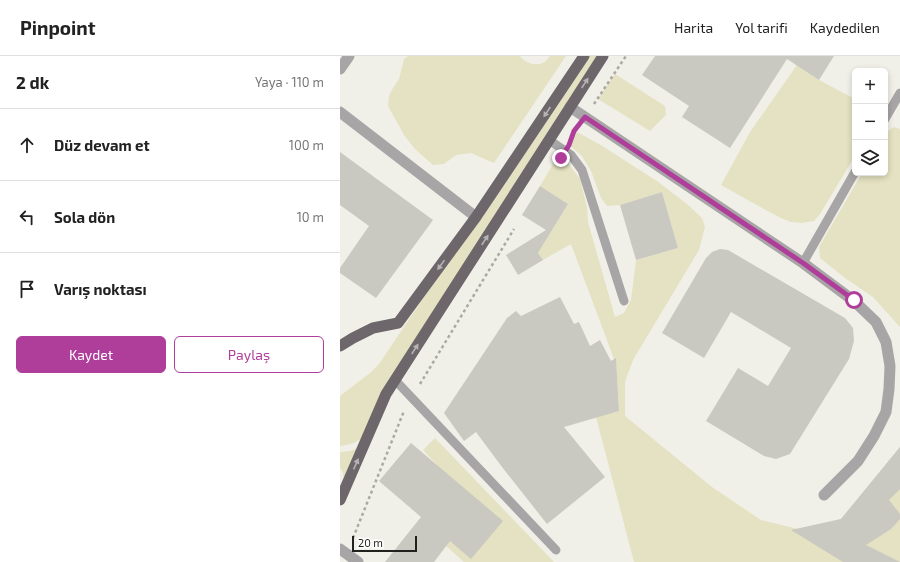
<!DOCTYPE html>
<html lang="tr">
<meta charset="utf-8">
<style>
body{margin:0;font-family:"Exo 2",sans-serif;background:#f6f6f6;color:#222}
.controls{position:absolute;right:12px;top:12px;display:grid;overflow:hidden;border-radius:6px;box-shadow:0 2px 6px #0003}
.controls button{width:36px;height:36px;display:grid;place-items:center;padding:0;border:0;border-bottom:1px solid #e0e0e0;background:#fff;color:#222;font:20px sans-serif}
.scale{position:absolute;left:12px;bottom:10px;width:65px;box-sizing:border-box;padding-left:4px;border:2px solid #21211e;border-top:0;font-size:11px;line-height:14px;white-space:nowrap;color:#21211e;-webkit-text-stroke:3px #fffffe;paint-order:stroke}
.stop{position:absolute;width:12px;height:12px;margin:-9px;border:3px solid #af3e9a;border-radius:50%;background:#fff}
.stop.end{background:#af3e9a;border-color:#fff;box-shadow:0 1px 4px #0008}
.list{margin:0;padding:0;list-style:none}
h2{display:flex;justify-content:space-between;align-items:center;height:52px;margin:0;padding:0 16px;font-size:17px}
h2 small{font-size:13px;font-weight:400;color:#767676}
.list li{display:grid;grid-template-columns:26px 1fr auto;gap:12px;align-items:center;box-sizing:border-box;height:72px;padding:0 16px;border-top:1px solid #e0e0e0}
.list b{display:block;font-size:15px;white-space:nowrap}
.list em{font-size:13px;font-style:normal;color:#767676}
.actions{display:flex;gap:8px;padding:12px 16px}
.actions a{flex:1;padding:9px 0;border:1px solid #af3e9a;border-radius:6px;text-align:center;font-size:14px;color:#af3e9a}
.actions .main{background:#af3e9a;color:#fff}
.icon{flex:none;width:22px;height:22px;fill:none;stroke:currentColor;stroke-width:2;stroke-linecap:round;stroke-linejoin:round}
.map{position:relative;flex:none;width:560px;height:506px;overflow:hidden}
header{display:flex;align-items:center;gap:24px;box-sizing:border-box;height:56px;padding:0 20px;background:#fff;border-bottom:1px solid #e0e0e0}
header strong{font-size:19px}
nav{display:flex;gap:22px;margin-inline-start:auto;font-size:14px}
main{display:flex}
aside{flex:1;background:#fff}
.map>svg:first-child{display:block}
.green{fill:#e4e2c2}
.building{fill:#c9c8c1}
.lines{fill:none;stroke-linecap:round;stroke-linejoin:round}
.path{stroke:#aaaaa3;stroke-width:2.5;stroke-dasharray:3 3;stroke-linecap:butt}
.service{stroke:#a8a5a7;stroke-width:9}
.minor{stroke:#a8a5a7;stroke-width:11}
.primary{stroke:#6d676b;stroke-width:11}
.oneway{fill:#b6b3b4}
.route{stroke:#af3e9a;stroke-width:5}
</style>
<header>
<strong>Pinpoint</strong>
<nav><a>Harita</a><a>Yol tarifi</a><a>Kaydedilen</a></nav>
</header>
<main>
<aside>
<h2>2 dk<small>Yaya · 110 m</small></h2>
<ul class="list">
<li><svg class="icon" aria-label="ahead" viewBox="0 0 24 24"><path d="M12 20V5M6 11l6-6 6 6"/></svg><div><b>Düz devam et</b></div><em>100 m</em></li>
<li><svg class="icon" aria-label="left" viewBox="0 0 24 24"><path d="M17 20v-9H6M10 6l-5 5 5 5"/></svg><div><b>Sola dön</b></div><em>10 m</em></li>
<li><svg class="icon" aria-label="arrive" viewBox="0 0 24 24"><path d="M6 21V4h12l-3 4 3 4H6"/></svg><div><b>Varış noktası</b></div></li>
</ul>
<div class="actions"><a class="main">Kaydet</a><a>Paylaş</a></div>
</aside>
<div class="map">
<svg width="560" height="506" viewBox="0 0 560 506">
<rect width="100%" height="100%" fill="#f1f0e8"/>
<g class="green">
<path d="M68 0H180C185 7 198 12 206 5 207 4 208 2 210 0H226L154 107 131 97 116 99 104 108 93 109 75 93 64 79 48 50 49 40 53 32 59 23 64 3Z"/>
<path d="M246 0H258L25 380C17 386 10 389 0 390V340L30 317 39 308Z"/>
<path d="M457 9 479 24 515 43V100L480 158 474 165 462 167 451 166 441 162 422 152 381 129 410 76Z"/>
<path d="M275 18 325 50 326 59 310 75 258 43Z"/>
<path d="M554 71 560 73V271L533 241 505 222 480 202 479 191 522 117H545V77Z"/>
<path d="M235 75 259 88 317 125 347 148 362 162 365 171 359 194 293 304 285 326V360L372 431 421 464 458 473 501 463 560 391V506H294L256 361 279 355 276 303H274L231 188 203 204 198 197 228 148 200 130 216 103 221 102 228 107 240 123 247 151 248 166 275 261 284 257 291 244 296 204 338 192 322 136 280 149 267 150 261 142 251 115 242 100 229 89Z"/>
<path d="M95 382 214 506H124L105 489 139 454 83 394Z"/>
<path d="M20 391 4 426 3 417 0 411V396L11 395Z"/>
</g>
<g class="building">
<path d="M315 0H494L479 24 447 3 390 92 342 61 349 50 302 19Z"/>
<path d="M0 96 93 164 36 242 0 217V212L29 170 0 149Z"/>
<path d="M200 130 228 148 198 197 203 204 178 219 166 199 206 174 182 159Z"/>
<path d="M322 136 338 192 296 204 280 149Z"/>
<path d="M380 193 388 194 505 262 513 272 514 285 509 303 450 398 436 403 424 400 366 365 398 312 428 330 451 292 391 256 364 302 322 277 366 202 372 196Z"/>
<path d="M220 241 234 268 239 266 250 290 260 284 271 305 276 302 279 355 224 371 265 421 207 468 162 411 136 376 124 385 104 357 167 262 176 255 181 260Z"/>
<path d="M71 387 163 465 131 503 110 485 94 506H45L81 461 39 425Z"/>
<path d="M560 391V433L549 444 560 458V463L551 473 526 489 560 506H503L451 474 501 463Z"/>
</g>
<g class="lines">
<g class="path">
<path d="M254 48 286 0"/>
<path d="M80 328 174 173"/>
<path d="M13 482 64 355"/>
</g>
<g class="service">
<path d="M545 63 560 37"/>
<path d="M209 84 231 99 242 114 284 245"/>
<path d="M463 207 515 116"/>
<path d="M55 324 216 494"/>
</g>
<g class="minor">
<path d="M0 13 9 0"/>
<path d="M230 51 463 207 514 245 536 266 546 286 550 310 549 333 546 356 534 380 518 405 484 439"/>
<path d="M0 56 136 161"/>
<path d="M0 493 18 506"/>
</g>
<g class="primary">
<path d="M0 290 13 282 33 272 58 267 136 161 244 0"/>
<path d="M0 444 46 338 263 0"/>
</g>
</g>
<defs><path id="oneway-solid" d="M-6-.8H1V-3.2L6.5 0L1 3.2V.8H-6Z"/></defs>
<g class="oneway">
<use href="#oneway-solid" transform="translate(245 27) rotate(-57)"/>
<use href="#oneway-solid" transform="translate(207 56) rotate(124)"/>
<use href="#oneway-solid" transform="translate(145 184) rotate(-57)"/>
<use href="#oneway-solid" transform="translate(101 209) rotate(126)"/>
<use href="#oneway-solid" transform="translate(75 293) rotate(-57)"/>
<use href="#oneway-solid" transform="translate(16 408) rotate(-66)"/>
</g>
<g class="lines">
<path class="route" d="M221 102 229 89 234 75 245 61 463 207 514 244"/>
</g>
</svg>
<div class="controls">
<button>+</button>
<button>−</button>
<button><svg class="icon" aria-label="layers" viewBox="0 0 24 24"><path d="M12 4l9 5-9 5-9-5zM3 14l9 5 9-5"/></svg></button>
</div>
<div class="scale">20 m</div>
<div class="stop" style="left:514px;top:244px"></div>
<div class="stop end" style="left:221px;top:102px"></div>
</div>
</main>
